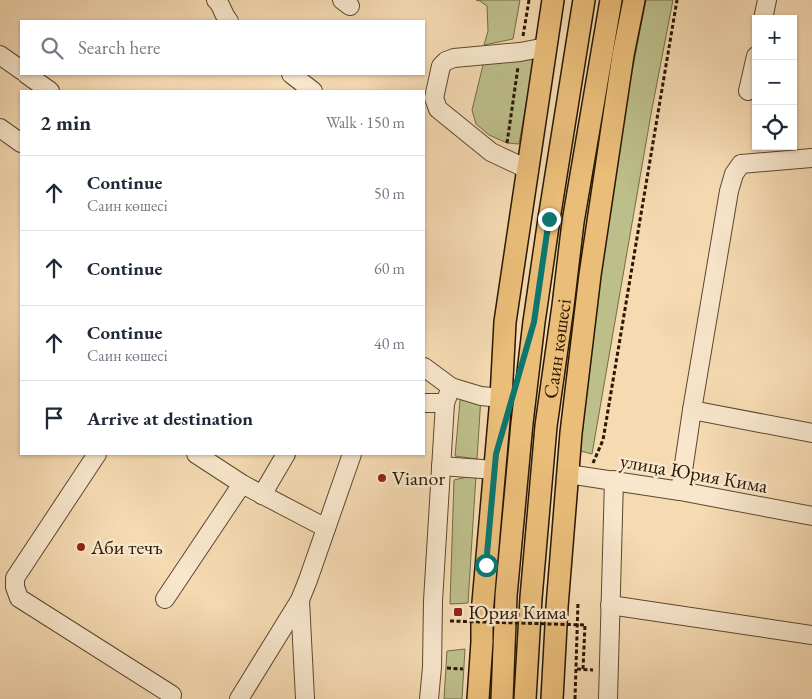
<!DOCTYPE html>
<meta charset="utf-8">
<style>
body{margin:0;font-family:"EB Garamond",serif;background:#f6f6f7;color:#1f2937}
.controls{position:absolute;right:15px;top:15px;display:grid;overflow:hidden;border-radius:0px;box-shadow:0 1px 4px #0004}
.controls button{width:45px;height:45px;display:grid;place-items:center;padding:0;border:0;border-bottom:1px solid #e0e1e3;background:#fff;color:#1f2937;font:25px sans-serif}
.stop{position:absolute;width:15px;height:15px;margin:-11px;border:4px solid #0f766e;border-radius:50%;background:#fff}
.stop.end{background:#0f766e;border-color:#fff;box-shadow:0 1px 5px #0008}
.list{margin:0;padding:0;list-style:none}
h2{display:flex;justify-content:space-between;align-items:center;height:65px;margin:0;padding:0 20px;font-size:21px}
h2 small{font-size:16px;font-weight:400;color:#747a83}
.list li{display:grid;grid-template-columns:32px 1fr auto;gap:15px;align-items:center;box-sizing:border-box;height:75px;padding:0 20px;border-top:1px solid #e0e1e3}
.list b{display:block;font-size:19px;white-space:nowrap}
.list p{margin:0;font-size:16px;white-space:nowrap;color:#747a83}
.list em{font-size:16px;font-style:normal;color:#747a83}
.icon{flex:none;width:28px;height:28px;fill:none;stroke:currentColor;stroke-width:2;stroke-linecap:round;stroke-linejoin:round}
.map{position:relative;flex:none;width:812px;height:699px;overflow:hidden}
.search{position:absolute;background:#fff;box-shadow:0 1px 4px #0004;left:20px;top:20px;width:405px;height:55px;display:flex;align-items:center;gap:12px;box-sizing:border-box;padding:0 18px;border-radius:0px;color:#747a83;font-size:19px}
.panel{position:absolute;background:#fff;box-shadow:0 1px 4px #0004;left:20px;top:90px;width:405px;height:365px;border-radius:0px}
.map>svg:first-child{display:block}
.green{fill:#bdbf8b;stroke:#736c46}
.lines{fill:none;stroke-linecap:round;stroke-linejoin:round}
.minor-casing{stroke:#5c482e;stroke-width:20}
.major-casing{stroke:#291802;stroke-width:24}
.path{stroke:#291802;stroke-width:3;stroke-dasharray:4 2.5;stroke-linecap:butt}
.minor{stroke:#f8e7cd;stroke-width:18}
.major{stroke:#eabd79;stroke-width:21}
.path-bridge{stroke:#291802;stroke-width:3;stroke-dasharray:4 2.5;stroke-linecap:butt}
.route{stroke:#0f766e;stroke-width:6}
.poi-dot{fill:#8f2418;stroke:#f8e7cd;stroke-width:2}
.labels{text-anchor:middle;stroke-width:5;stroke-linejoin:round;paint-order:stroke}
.street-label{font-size:20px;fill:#291802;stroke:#f8e7cd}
.poi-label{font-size:20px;fill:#291802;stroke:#f8e7cd;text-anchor:start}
</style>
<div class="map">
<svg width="812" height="699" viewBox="0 0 812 699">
<rect width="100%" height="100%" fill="#f5dab2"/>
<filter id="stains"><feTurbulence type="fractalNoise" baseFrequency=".004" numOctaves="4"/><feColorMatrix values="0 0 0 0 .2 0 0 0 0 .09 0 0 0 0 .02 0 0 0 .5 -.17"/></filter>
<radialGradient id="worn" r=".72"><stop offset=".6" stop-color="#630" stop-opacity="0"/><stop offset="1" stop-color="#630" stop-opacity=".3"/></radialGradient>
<g class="green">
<path d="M476 0H520L513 39 484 45 488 31 487 6 480 1Z"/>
<path d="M646 0H673L651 114 592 454 573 449 623 118Z"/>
<path d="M534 59 519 144 507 143 489 135 476 124 472 110 484 61 496 63Z"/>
<path d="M461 390 481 396 477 459 455 456Z"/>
<path d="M476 475 468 603 450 604 454 480Z"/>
<path d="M465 649 462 699H444L447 651Z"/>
</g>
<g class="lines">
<g class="minor-casing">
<g id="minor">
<path d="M216 0C223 6 222 14 229 21"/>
<path d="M342 0 350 6"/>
<path d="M763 19 767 0"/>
<path d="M0 55 21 70"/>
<path d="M26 74 50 91"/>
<path d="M291 74 313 91"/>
<path d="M748 91 756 56"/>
<path d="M0 128 21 143"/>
<path d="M527 169 491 152 438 109 434 98 441 66 446 61 454 58 520 52 546 47"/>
<path d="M424 367 451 387 481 396 501 398"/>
<path d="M424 403H445"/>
<path d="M692 410 812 433"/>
<path d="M97 454 15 578V587L19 598 172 695"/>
<path d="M196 454 242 484 326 528"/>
<path d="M441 466 495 470"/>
<path d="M568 474 680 491 812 516"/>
<path d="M680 491 692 410 729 191 734 174 741 164 812 158"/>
<path d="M262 495 286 454"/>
<path d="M165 599 242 484"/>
<path d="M300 600 305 699"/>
<path d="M610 605 812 635"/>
<path d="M239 699 300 600 308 580 352 454"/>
<path d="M429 699 432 667 433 601 445 403 451 387"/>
<path d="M608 699 614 480"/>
</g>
</g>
<g class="major-casing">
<g id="major">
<path d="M478 699 482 642V614L501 398 505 322 553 0"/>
<path d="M502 699 506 596 522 423 534 322 549 219 584 0"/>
<path id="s1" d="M525 699 531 598 546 426 563 306 573 222 611 0"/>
<path d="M552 699 557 607 571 433 590 275 623 55 634 0"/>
</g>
</g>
<g class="path">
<path d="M523 36 529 0"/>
<path d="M507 143 518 67"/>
<path d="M593 463 603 440 677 0"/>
<path d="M447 668 463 669"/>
<path d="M577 669 593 670"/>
<path d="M583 669 585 625"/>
<path d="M575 699 578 602"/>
</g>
<use href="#minor" class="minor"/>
<use href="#major" class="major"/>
<path class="path-bridge" d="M450 621 585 625"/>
</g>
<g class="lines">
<path class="route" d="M486 565 496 454 534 322 549 219"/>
</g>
<g class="poi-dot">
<circle cx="382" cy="478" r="5"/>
<circle cx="81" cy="547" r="5"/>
<rect x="453" y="607" width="10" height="10" rx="2.5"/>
</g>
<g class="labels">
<g class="street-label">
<text dy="7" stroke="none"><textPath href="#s1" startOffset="352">Саин көшесі</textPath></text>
<text transform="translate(694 473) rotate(10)" y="7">улица Юрия Кима</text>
</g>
<g class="poi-label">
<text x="392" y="485">Vianor</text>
<text x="91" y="554">Аби течъ</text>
<text x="468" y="619">Юрия Кима</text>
</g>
</g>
<rect width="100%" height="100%" filter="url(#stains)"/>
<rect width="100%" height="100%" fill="url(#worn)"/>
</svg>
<div class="controls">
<button>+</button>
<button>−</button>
<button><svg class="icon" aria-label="locate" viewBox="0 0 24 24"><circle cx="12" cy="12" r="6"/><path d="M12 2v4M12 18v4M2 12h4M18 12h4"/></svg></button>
</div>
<div class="stop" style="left:486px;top:565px"></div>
<div class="stop end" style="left:549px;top:219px"></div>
<div class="search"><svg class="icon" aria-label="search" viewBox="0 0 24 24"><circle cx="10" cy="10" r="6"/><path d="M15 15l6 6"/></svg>Search here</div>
<section class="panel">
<h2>2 min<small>Walk · 150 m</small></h2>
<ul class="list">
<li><svg class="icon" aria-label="ahead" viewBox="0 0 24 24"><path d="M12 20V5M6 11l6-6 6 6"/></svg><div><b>Continue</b><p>Саин көшесі</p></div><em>50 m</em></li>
<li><svg class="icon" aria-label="ahead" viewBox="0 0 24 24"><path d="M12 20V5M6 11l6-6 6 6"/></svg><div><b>Continue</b></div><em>60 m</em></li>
<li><svg class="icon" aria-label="ahead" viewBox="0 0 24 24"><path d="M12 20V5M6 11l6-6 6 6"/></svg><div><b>Continue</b><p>Саин көшесі</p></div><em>40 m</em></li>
<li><svg class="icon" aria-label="arrive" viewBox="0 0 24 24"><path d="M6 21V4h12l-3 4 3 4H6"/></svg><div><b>Arrive at destination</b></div></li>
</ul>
</section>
</div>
